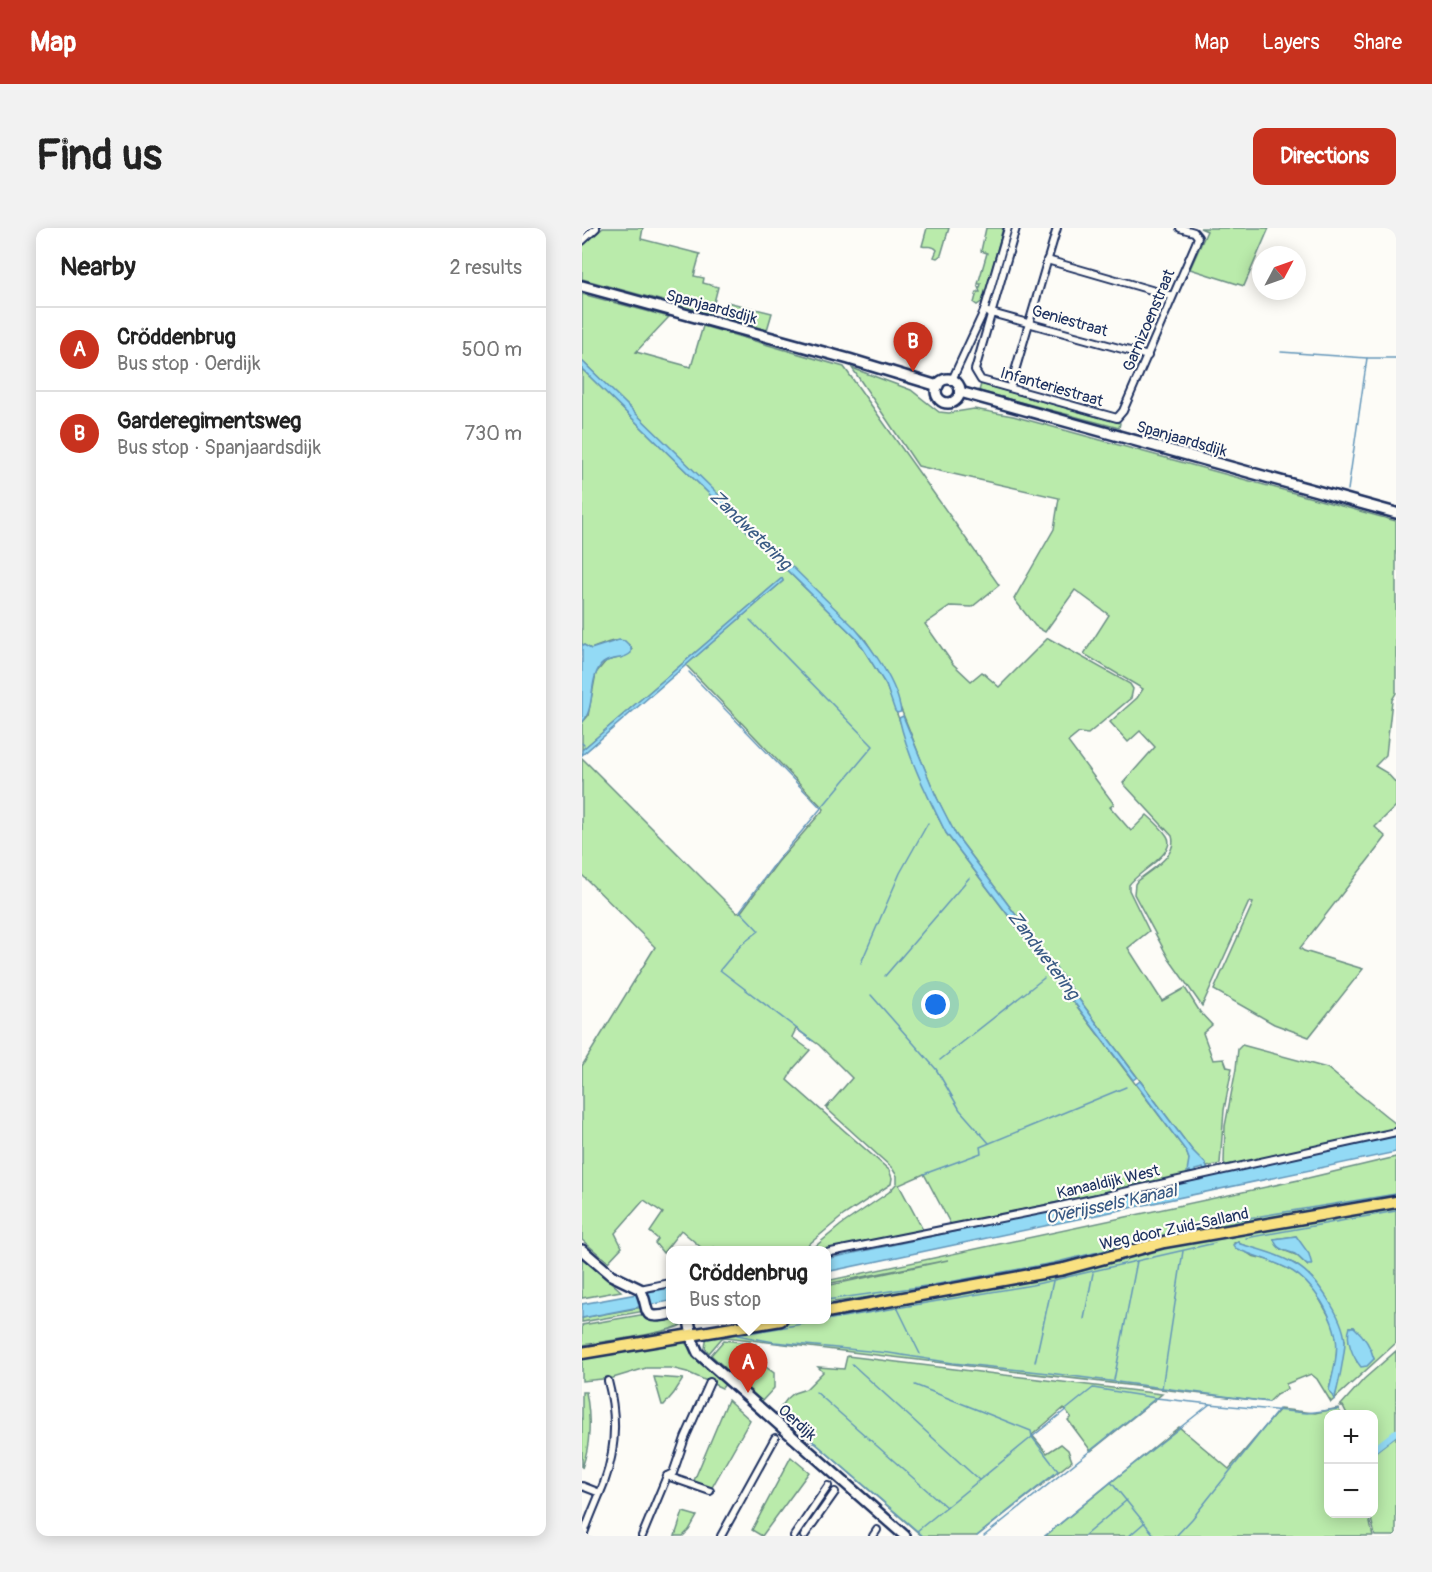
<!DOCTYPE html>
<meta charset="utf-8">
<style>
body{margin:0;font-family:Pangolin,sans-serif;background:#f2f2f2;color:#222}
.controls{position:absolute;right:18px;bottom:18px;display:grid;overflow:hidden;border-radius:12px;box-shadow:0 3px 15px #0003}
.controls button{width:54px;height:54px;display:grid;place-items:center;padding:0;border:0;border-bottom:2px solid #e0e0e0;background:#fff;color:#222;font:30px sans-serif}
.compass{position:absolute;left:670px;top:18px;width:54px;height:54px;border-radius:50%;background:#fff;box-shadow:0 3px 15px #0003;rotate:49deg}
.you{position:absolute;left:354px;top:777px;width:21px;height:21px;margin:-15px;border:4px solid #fff;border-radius:50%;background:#1a73e8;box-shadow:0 0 0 9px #1a73e833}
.badge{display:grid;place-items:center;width:39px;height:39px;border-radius:50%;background:#c8321e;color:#fff;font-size:20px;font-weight:700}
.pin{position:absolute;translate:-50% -50px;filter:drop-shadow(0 2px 3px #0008)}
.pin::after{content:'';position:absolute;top:32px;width:21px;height:18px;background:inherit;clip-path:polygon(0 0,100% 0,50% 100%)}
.popup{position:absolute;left:84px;top:1018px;width:165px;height:78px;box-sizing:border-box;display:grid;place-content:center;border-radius:12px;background:#fff;filter:drop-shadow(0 2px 4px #0005);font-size:20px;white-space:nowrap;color:#767676}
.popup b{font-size:22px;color:#222}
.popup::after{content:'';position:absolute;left:50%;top:100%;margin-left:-12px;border:12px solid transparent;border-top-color:#fff}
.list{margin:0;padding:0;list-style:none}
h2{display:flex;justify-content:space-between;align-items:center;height:78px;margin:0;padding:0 24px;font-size:26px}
h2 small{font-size:20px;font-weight:400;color:#767676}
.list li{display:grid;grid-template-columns:39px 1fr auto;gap:18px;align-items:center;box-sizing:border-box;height:84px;padding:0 24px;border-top:2px solid #e0e0e0}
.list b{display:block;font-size:22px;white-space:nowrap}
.list p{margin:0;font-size:20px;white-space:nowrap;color:#767676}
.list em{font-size:20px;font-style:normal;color:#767676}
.map{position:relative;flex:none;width:814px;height:1308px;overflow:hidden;border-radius:12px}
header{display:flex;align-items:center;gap:36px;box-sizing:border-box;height:84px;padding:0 30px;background:#c8321e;color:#fff}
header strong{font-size:28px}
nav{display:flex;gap:33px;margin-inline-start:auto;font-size:21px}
.intro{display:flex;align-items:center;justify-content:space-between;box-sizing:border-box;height:144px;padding:0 36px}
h1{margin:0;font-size:42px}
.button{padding:15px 27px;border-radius:12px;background:#c8321e;color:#fff;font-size:21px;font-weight:700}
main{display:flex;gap:36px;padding:0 36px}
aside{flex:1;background:#fff;border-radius:12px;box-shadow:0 3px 15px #0003}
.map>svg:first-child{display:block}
.green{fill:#baebab;stroke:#6a8d84;stroke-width:1.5;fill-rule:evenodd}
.water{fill:#93daf5;stroke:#6396b9;stroke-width:1.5}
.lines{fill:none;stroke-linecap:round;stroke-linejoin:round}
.stream{stroke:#6396b9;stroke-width:1.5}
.canal{stroke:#93daf5;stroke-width:6}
.street-casing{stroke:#1b2f5e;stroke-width:10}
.secondary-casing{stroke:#1b2f5e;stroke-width:14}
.primary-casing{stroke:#1b2f5e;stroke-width:15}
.street{stroke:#fdfcf7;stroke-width:6}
.secondary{stroke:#fdfcf7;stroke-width:9}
.primary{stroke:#f9e181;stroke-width:10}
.labels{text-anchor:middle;stroke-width:4.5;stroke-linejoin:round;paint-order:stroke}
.street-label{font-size:16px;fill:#1b2f5e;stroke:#fdfcf7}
.water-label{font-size:18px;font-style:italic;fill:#395a84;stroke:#fdfcf7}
</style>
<header>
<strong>Map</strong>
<nav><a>Map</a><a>Layers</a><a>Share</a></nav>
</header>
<div class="intro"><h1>Find us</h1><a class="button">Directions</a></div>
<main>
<aside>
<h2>Nearby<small>2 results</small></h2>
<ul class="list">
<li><span class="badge">A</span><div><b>Cröddenbrug</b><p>Bus stop · Oerdijk</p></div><em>500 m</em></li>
<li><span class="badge">B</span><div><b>Garderegimentsweg</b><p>Bus stop · Spanjaardsdijk</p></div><em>730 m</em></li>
</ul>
</aside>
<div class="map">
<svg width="814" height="1308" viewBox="0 0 814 1308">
<rect width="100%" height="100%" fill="#fdfcf7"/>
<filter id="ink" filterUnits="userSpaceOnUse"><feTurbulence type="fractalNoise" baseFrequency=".0167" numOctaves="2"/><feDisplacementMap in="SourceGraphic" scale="12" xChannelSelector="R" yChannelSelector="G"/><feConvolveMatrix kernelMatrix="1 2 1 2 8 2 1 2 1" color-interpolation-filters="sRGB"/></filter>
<g filter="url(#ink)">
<g class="green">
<path d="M21 0H61L59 11 118 26 112 48 122 50 121 55 136 59 129 86 0 51V18Z"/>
<path d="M345 0H367L359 27 355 30 352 29 355 22C350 16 346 20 340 18Z"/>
<path d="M404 0H421L402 72 395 77 392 75 395 64H398L396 59 398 60 399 56H396L405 25 399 23Z"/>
<path d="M618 0H687L662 58 608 41 625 3Z"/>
<path d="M0 66 87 89 54 124 109 139 121 98 262 139 417 357 390 379 369 378 343 396 371 436 389 453 400 444 417 459 466 410 548 456 551 461 549 470 506 506 497 505 486 514 532 576 528 579 549 603 565 587C572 593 580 600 585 608 596 625 555 644 547 657V662L567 703 546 720 580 773 603 760 618 784 630 797 621 805 631 832 642 831 645 839 650 840 642 882 638 936 625 939 610 922 374 607C337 544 323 470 282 410L0 133Z"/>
<path d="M145 74 190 85 185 102 140 89Z"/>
<path d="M270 140 329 162 357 184 367 185 392 181 431 188 814 293V465L810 472 804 527 793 538 805 545 814 555V578L793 599 804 609 718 720 722 723 781 741 727 809 692 796 632 762 671 675 667 674 620 778 587 731 552 666 553 656 555 653C568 642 596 628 590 608L541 555 573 519 558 503 546 514 528 494 555 470 561 461 502 426 527 387 493 362 463 404 453 398 432 371 472 301 477 270 336 238Z"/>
<path d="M0 141 275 411 304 457 347 570 364 605 604 923 607 931 606 943 608 946 369 997 342 946 317 957 341 1002 244 1023 229 1022 259 997 307 964 315 955V948L310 940 244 880 270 850 237 817 214 801 210 809 228 822 212 840 205 852 307 942 310 950 309 956 262 987 220 1022H133L132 1019 122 1022 99 1002 81 1025 73 1015 76 1011 68 1004 81 985 62 972 33 1005 40 1019 26 1034 0 1012V838L73 719 0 647V530L155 685 159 684 196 634 242 581 104 437 201 353 200 350 0 522V495L6 488 14 445 24 433 41 429 50 421C41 405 22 416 9 421L0 416Z"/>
<path d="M399 156 538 195 537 200 397 163Z"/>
<path d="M660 817 745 840 814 896V902L645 938 642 935 643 898 654 841 656 821Z"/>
<path d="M814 929V970L500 1033 333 1063 244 1075V1058L366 1032 244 1056V1053L726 950Z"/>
<path d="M814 978V1115L749 1174 735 1151 729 1146 704 1156 705 1161 694 1167 687 1174 144 1109 140 1110 127 1125 123 1120 125 1106 221 1092H244V1088L602 1015ZM714 1008 721 1019 725 1037 714 1027 698 1021 692 1011ZM656 1013 658 1016 713 1036 730 1050 741 1065 763 1112 753 1170H752L747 1162 754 1133 755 1115 752 1097 733 1063 723 1052 711 1043 687 1032 670 1028 652 1015ZM768 1099H772L787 1119 792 1131 775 1134 767 1113Z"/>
<path d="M0 1029 39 1063 0 1070Z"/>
<path d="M61 1079 63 1083 0 1094V1090Z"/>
<path d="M64 1086 88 1089V1092H102L103 1094C96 1105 18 1114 0 1117V1097Z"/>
<path d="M101 1112 110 1123 145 1154 140 1160 105 1144 89 1140H64L31 1150 0 1153V1128Z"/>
<path d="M142 1112 174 1116 173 1131 192 1145V1160L180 1173 129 1127Z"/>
<path d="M814 1123V1308H793L788 1286H792V1186H765L761 1178H758L782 1151Z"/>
<path d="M265 1128 580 1166 509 1223 486 1192 489 1189 482 1180 450 1207 465 1225 479 1216 486 1222 490 1233 395 1308H340L196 1183 205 1171 212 1165 224 1161 241 1144 236 1139 262 1141Z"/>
<path d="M72 1149 101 1151 92 1165 82 1177H80Z"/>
<path d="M0 1164H4C9 1190 9 1215 0 1240Z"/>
<path d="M146 1172 168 1192 129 1261 111 1255Z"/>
<path d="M756 1180 759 1186H746V1286H786L791 1308H463L597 1199 647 1241 698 1181 733 1185Z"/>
<path d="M209 1229 227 1244 180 1308 170 1302Z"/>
<path d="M101 1284 115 1288 107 1302 101 1308H93Z"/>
</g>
<g class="water">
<path d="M0 133 272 399C290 420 316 456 319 484L315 485 313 483 304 457 275 411 0 141Z"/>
<path d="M200 350 201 353 0 527V522Z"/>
<path d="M37 412 43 413 49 419V425C41 433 27 428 19 437 6 453 14 479 0 495V416L9 421Z"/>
<path d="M321 488 354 568 374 607 555 849 551 852 364 605C346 569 326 530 317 490Z"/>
<path d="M558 853 610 922 623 935 626 942 622 943 621 940 613 942 616 951 814 908V924L244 1044V1031L610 953 608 943 605 944 607 931 604 923 554 856Z"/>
<path d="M714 1008 727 1026 730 1037H725C721 1033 717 1029 713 1026 704 1022 695 1023 692 1011Z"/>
<path d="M656 1013 658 1016C676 1021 698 1027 714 1037 734 1048 761 1089 763 1113 763 1123 756 1162 752 1171L747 1162C756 1124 761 1109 739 1073 731 1061 722 1050 710 1043 692 1032 672 1029 653 1020L651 1017Z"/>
<path d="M88 1060V1073L0 1090V1076Z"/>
<path d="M768 1099H772C781 1107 789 1119 792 1131L785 1138 779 1139C771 1129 763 1112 768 1099Z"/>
</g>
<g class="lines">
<g class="stream">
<path d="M699 124 785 130H814"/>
<path d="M766 262 785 130"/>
<path d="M168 392 291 518 195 633 158 683 177 703 159 717 138 742 231 813"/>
<path d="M107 444 239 580"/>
<path d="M0 515 2 517"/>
<path d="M279 735 318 645 346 595"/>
<path d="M303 748 387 650"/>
<path d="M289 767 354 841 378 882 407 915"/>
<path d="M358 832 462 750"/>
<path d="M342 946 399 925 398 919 544 859"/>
<path d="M654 992 814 966"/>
<path d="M664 1010 814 983"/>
<path d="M633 1015 450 1057 155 1107 192 1114 307 1125 371 1135 467 1145 687 1174"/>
<path d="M244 1072 351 1057 471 1035 627 997"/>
<path d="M316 1081 338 1126"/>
<path d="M502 1091 511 1045"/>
<path d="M453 1134 471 1053"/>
<path d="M270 1136 397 1252"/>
<path d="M532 1152 555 1033"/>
<path d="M333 1157 449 1203 450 1209 335 1303"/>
<path d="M580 1160 601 1023"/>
<path d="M234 1164 364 1279"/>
<path d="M196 1183 341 1308"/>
<path d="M792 1225 814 1208"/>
<path d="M529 1254 628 1176 725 1185 756 1181"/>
<path d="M395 1308 476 1243 450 1209 511 1160 574 1170"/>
<path d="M402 1308 574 1170 628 1176"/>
<path d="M463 1308 529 1254 573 1308"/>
<path d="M502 1308 545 1272"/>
<path d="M547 1308 562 1295"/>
<path d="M594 1308 610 1291 697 1181"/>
</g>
<path class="canal" d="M792 1221 814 1204"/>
<g class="street-casing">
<g id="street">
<path d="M434 0 393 142 399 152 535 190 541 183 614 15 616 9 612 4 598 0"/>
<path d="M0 13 14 0"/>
<path d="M465 32 590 68"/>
<path d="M402 83 566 128"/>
<path d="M370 152 402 83 426 0"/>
<path d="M428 160 475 0"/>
<path d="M244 1025 474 979 814 904"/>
<path d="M58 1061 88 1055"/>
<path d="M85 1248 128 1263"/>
<path d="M0 1258 18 1265"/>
<path d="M1 1308C7 1290 15 1273 22 1255 34 1222 35 1187 26 1153"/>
<path d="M60 1308 85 1248 91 1245 103 1210 128 1154"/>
<path d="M139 1308 193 1210"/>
<path d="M212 1308 246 1258"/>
<path d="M222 1308 253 1264"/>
<path d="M291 1308 295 1302"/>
</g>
</g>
<g class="secondary-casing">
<g id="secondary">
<path d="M0 58 267 131 356 158"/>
<circle cx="366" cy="163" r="12"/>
<path d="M378 164 814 285"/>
<path d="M0 1022 29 1047 58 1061C69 1081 57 1093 88 1086"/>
<path d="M107 1092 111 1114 116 1125 323 1308"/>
</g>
</g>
<g class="primary-casing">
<g id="primary">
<path d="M244 1084 482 1041 582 1014 814 974"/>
<path d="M0 1125 199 1092"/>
</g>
</g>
<use href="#street" class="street"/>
<use href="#secondary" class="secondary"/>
<use href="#primary" class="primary"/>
</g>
</g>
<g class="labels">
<g class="street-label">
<text transform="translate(130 78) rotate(15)" y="6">Spanjaardsdijk</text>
<text transform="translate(488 92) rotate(16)" y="6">Geniestraat</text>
<text transform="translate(566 92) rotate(-67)" y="6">Garnizoenstraat</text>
<text transform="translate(470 158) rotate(16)" y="6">Infanteriestraat</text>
<text transform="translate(600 210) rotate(16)" y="6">Spanjaardsdijk</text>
<text transform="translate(526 953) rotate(-13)" y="6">Kanaaldijk West</text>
<text transform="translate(592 1000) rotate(-12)" y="6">Weg door Zuid-Salland</text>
<text transform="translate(216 1194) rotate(42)" y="6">Oerdijk</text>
</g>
<g class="water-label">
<text transform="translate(169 302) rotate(44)" y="6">Zandwetering</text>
<text transform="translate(462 727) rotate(53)" y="6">Zandwetering</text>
<text transform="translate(529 976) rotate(-12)" y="6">Overijssels Kanaal</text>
</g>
</g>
</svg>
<div class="controls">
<button>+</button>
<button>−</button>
</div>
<svg class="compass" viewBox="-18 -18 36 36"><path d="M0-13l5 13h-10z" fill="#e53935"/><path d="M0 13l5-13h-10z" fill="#767676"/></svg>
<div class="you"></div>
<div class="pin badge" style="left:166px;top:1165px">A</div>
<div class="popup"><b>Cröddenbrug</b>Bus stop</div>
<div class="pin badge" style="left:331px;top:144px">B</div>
</div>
</main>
